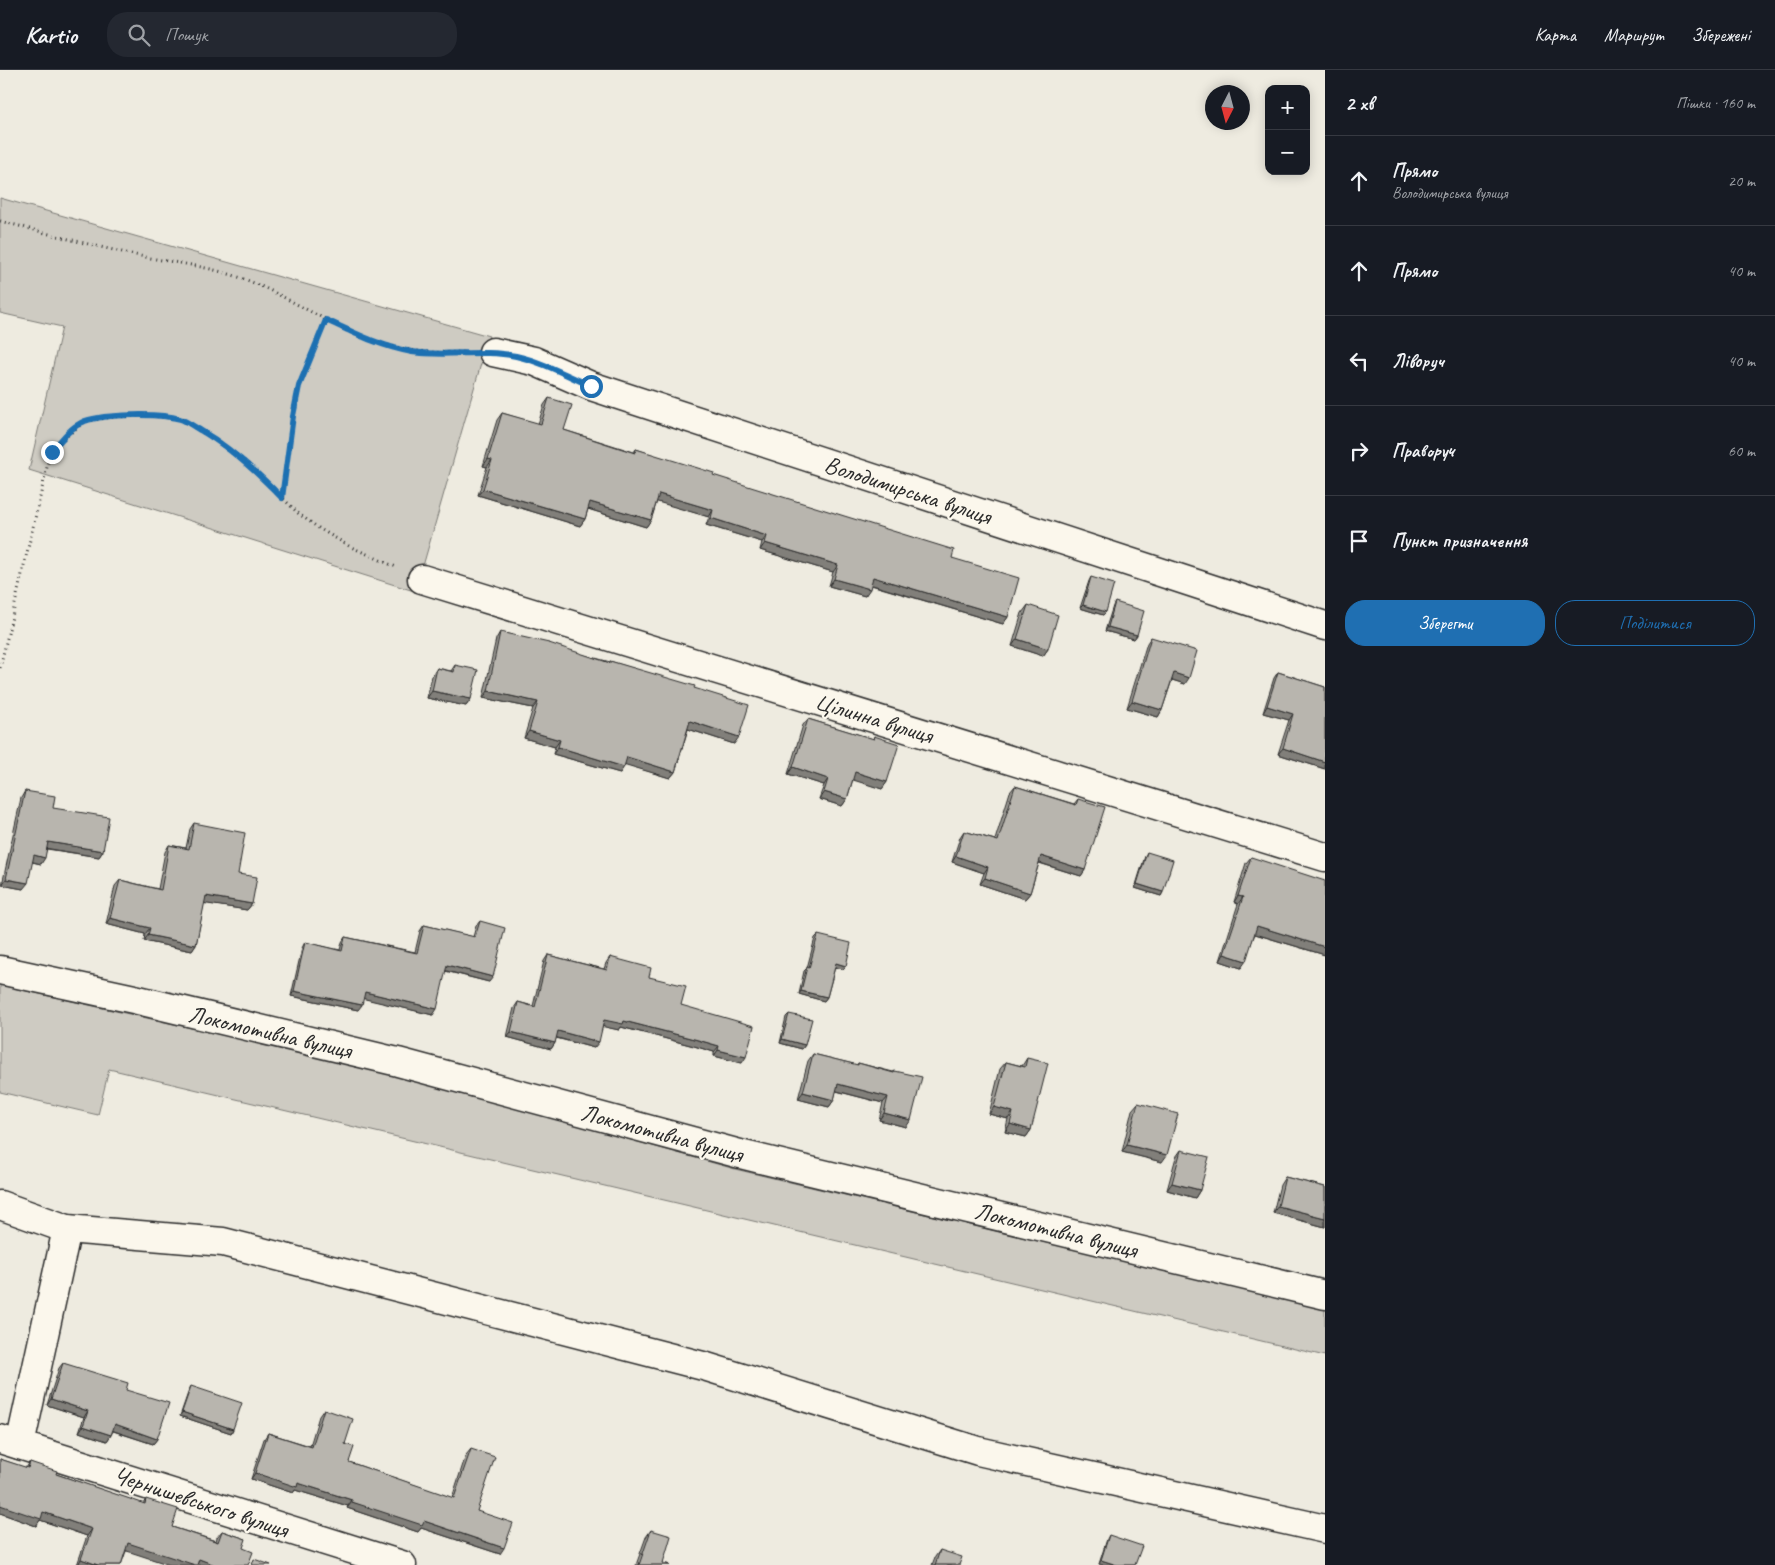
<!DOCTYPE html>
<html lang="uk">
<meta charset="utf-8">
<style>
body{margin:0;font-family:Caveat,sans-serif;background:#242831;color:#f1f3f6}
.controls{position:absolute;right:15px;top:15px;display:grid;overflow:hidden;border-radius:10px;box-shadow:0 2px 12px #0003}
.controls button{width:45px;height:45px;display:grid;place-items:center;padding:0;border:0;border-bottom:1px solid #363941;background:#171b24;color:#f1f3f6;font:25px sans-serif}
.compass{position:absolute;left:1205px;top:15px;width:45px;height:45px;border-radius:50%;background:#171b24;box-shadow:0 2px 12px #0003;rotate:186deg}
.stop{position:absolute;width:15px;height:15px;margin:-11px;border:4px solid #1f6fb2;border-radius:50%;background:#fff}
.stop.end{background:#1f6fb2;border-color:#fff;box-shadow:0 1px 5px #0008}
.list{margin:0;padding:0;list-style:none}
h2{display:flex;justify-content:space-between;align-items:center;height:65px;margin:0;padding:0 20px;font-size:21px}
h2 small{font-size:16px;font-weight:400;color:#9ea1a6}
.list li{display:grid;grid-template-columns:32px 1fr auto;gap:15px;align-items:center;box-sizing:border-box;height:90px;padding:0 20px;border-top:1px solid #363941}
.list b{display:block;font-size:19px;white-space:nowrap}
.list p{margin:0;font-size:16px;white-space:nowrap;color:#9ea1a6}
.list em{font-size:16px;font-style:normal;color:#9ea1a6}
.actions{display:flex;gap:10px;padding:15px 20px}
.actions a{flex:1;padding:11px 0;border:1px solid #1f6fb2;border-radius:20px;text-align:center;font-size:18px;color:#1f6fb2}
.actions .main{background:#1f6fb2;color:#fff}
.icon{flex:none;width:28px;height:28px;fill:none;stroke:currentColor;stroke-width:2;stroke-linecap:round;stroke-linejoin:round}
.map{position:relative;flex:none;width:1325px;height:1495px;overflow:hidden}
header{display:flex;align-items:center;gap:30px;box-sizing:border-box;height:70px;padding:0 25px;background:#171b24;border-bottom:1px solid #363941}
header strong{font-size:24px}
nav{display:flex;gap:28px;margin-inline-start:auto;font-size:18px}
.search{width:350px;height:45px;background:#242831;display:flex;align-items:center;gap:12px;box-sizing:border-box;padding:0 18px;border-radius:20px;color:#9ea1a6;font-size:19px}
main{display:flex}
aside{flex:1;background:#171b24}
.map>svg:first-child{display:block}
.green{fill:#cecbc2;stroke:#7c7b76}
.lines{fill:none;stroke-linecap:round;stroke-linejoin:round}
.minor-casing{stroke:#2b2b2b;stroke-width:31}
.path{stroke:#2b2b2b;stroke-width:3;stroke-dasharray:1 4;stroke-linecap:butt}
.minor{stroke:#fbf7ec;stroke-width:28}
.wall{fill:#9e9c96;stroke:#2b2b2b}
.shaded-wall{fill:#817f7a;stroke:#2b2b2b}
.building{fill:#b8b5ae;stroke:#2b2b2b}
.route{stroke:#1f6fb2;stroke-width:6}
.labels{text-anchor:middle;stroke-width:4.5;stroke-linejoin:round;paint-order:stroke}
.street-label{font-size:24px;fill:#2b2b2b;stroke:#fbf7ec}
</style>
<header>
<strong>Kartio</strong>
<div class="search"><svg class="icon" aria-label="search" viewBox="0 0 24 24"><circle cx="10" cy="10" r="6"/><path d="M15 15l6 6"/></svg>Пошук</div>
<nav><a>Карта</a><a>Маршрут</a><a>Збережені</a></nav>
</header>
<main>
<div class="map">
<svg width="1325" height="1495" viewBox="0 0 1325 1495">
<rect width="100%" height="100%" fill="#eeebe0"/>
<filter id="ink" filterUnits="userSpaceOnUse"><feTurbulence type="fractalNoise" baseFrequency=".02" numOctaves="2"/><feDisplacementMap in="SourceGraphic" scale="10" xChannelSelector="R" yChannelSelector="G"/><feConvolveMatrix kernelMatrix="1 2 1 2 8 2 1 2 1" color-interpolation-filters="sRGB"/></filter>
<g filter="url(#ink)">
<g class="green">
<path d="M0 128 489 266 423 496 414 521 29 400 62 257 0 243Z"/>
<path d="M0 915 396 1004 735 1099 1325 1239V1286L109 999 98 1045 0 1022Z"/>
</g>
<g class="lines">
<g class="minor-casing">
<g id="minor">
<path d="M493 282 534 291 591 316 1325 556"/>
<path d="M422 509 1325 787"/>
<path d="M0 900 134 929 398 992 740 1084 1325 1225"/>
<path d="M0 1135 67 1159 223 1172 707 1297 978 1381 1325 1459"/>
<path d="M0 1369 402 1495"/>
<path d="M20 1375 67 1159"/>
</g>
</g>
<g class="path">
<path d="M0 151C46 163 93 176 140 186 169 192 200 195 229 204 263 214 293 233 325 249 374 276 410 285 466 282"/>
<path d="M282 427 293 346 299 316 326 250"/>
<path d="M0 598 48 393 57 374 85 351 112 347 147 345 181 349 216 370 248 394 299 444 320 459 349 476 396 497"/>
</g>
<use href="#minor" class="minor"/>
</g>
<g class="wall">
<path d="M549 328 564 360 634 382 636 379 952 488 1008 547 1003 554 871 515 865 526 829 516 833 502 760 480 762 472 706 455 709 447 657 431 651 450 646 457 588 439 585 449 580 456 478 425 487 397 483 396 497 350 502 343 538 354 544 335Z"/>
<path d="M1091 507 1106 542 1103 545 1080 538 1089 511Z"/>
<path d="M1115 532 1137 565 1134 569 1105 561 1113 536Z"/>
<path d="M1028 535 1048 579 1043 586 1012 576 1022 543Z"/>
<path d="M500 562 610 592V591L694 618 734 674 688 659 675 702 670 708 625 694 620 703 553 684 555 677 524 668 533 638 483 628 496 569Z"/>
<path d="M1151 567 1185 614 1172 610 1162 640 1158 647 1127 638 1147 573Z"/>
<path d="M455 595 471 629 466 636 427 628 432 606 437 598 451 601Z"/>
<path d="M1278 602 1325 617V699L1278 684 1289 650 1263 643 1274 608Z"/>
<path d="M808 649 873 669 874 666 887 712 882 719 853 709 847 729 842 736 819 729 824 715 788 704 803 655Z"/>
<path d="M1015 716 1074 734 1078 729 1085 800 1081 806 1039 793 1030 823 1025 829 980 814 984 803 952 792 960 767 964 761 995 770 1010 722Z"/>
<path d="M25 721 53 738 103 781 99 787 47 779 41 794 32 792 23 819 2 815 21 728Z"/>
<path d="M194 753 238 804 252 834 247 840 204 833 196 875 192 881 144 871 145 864 106 854 115 816 120 810 158 819 165 782 169 775 186 778 190 759Z"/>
<path d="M1147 782 1163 822 1161 826 1135 818 1145 786Z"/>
<path d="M1251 787 1325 885 1255 864 1241 898 1220 891 1238 834 1234 832 1246 793Z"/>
<path d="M480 851 489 912 445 901 433 945 363 928 358 940 291 926 302 878 305 872 340 880 342 872 345 867 415 882 420 861 424 855 473 867 476 856Z"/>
<path d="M818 865 846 896 843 899 835 897 827 927 824 931 799 924 804 901 807 898 815 868Z"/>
<path d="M548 885 604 899 606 893 610 887 649 907 681 935 742 993 714 986V982L694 976 621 957 619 960 603 956 594 978 556 968 555 973 551 979 507 967 514 938 518 932 533 936 544 891Z"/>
<path d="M789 944 805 975 802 979 780 973 786 947Z"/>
<path d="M813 984 857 995 858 993 893 1002 895 1001 906 1057 879 1050 883 1033 836 1021 834 1030 829 1037 798 1029 808 991Z"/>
<path d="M1027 988 1031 1060 1026 1067 1005 1062 1008 1049 989 1044 1000 999 1006 992 1022 996Z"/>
<path d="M1138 1033 1162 1092 1122 1082 1132 1040Z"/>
<path d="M1181 1080 1200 1120 1195 1128 1167 1120 1176 1087Z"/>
<path d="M1285 1107 1325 1117V1157L1273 1143 1280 1115Z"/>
<path d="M63 1293 126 1320 157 1369 153 1374 113 1361 111 1365 107 1371 79 1362 84 1347 47 1335 59 1298Z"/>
<path d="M191 1316 233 1359 231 1363 180 1346 189 1320Z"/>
<path d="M324 1339 345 1374 349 1392 452 1428 466 1385 471 1379 477 1441 500 1484 421 1458 418 1462 347 1438 348 1436 295 1420 293 1423 251 1409 264 1369 268 1363 310 1376 319 1346Z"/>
<path d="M0 1389 26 1398 30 1392 56 1404 143 1434 146 1429 172 1457 216 1471 217 1467 222 1461 246 1469 126 1481 121 1495H77L87 1466 40 1450 36 1456 0 1443Z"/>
<path d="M651 1460 663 1493 670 1495H636L646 1467Z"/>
<path d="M1109 1465 1135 1495H1103L1099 1494 1107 1469Z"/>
<path d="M940 1480 959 1495H932L935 1487Z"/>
</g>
<g class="shaded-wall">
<path d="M488 389 492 390 487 397 483 396Z"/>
<path d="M483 419 585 449 580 456 478 425Z"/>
<path d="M659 424 713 440 709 447 654 431Z"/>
<path d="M590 432 651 450 646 457 585 438Z"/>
<path d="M711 448 767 466 762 472 706 455Z"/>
<path d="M765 473 838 495 833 502 760 480Z"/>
<path d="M873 507 1008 547 1003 554 869 514Z"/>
<path d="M834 509 870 519 865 526 829 516Z"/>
<path d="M1083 535 1106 542 1103 545 1080 538Z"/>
<path d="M1108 557 1137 565 1134 569 1105 561Z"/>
<path d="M1017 569 1048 579 1043 586 1012 576Z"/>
<path d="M1174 603 1189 608 1185 614 1169 609Z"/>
<path d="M432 621 471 629 466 636 427 628Z"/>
<path d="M488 621 538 632 533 638 483 628Z"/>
<path d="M1132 631 1162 640 1158 647 1127 638Z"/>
<path d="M1267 636 1293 644 1289 650 1263 643Z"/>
<path d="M690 651 739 667 734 674 685 658Z"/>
<path d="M529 661 560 670 555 677 524 668Z"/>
<path d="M558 677 624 697 620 703 553 684Z"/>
<path d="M1283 678 1325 692V699L1278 684Z"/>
<path d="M627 687 675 702 670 708 623 694Z"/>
<path d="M793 697 828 709 824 715 788 704Z"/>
<path d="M855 702 887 712 882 719 850 709Z"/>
<path d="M824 722 847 729 842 736 819 729Z"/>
<path d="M48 772 103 781 99 787 44 778Z"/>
<path d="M34 785 45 788 41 794 29 791Z"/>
<path d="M956 786 988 797 984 803 952 792Z"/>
<path d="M1041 786 1085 800 1081 806 1037 792Z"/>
<path d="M985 808 1030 823 1025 829 980 814Z"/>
<path d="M6 809 28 813 23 819 2 815Z"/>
<path d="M1137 814 1163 822 1161 826 1135 818Z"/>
<path d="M206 826 252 834 247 840 201 833Z"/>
<path d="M1238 826 1243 827 1238 834 1234 832Z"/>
<path d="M110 848 150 858 145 864 106 854Z"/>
<path d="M1257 856 1325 877V885L1252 863Z"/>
<path d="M148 865 196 875 192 881 144 871Z"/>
<path d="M1224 884 1246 891 1241 898 1220 891Z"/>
<path d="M836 893 846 896 843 899 833 897Z"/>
<path d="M447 895 493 907 489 912 443 900Z"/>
<path d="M294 921 362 935 358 940 291 926Z"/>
<path d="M801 921 827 927 824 931 799 924Z"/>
<path d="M365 922 437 939 433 945 361 928Z"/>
<path d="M604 950 624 951 698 970 719 976 714 982 694 976 621 957 619 960 600 956Z"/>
<path d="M558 961 599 972 594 978 554 967Z"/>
<path d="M511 962 555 973 551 979 507 967Z"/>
<path d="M782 969 805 975 802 979 780 973Z"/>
<path d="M718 980 746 987 742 993 714 986Z"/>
<path d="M838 1014 888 1027 883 1033 833 1020Z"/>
<path d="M803 1022 834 1030 829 1037 798 1029Z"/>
<path d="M994 1037 1013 1042 1008 1049 989 1044Z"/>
<path d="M884 1043 911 1050 906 1057 879 1050Z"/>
<path d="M1010 1054 1031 1060 1026 1067 1005 1062Z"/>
<path d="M1127 1075 1167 1085 1162 1092 1122 1082Z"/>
<path d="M1172 1113 1200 1120 1195 1128 1167 1120Z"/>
<path d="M1278 1136 1325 1148V1157L1273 1143Z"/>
<path d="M51 1329 88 1341 84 1347 47 1335Z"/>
<path d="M182 1342 233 1359 231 1363 180 1346Z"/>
<path d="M115 1354 157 1369 153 1374 111 1360Z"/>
<path d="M83 1356 111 1365 107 1371 79 1362Z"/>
<path d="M255 1403 298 1413 352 1430 348 1436 295 1420 293 1423 251 1409Z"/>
<path d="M352 1432 424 1451 504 1478 500 1484 421 1458 418 1462 347 1438Z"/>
<path d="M0 1435 43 1442 92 1459 87 1466 40 1450 36 1456 0 1443Z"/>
<path d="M128 1473 199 1489 215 1495H170L124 1480Z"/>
<path d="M81 1489 98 1495H78Z"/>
<path d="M1101 1490 1117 1495H1103L1099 1494Z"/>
</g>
<g class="building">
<path d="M549 328 572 335 564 360 635 383 636 379 714 403 713 405 754 418 954 480 952 488 1019 508 1008 547 873 507 870 519 834 509 838 495 765 473 767 466 711 448 713 440 659 424 651 450 590 432 585 449 483 419 492 390 488 389 502 343 541 354Z"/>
<path d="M1091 507 1114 514 1106 542 1083 535Z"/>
<path d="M1115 532 1144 541 1137 565 1108 557Z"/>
<path d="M1028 535 1058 545 1048 579 1017 569Z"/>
<path d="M500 562 549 573 610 593V591L695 616 694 618 749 635 739 667 690 651 675 702 627 687 624 697 558 677 560 670 529 661 538 632 488 621Z"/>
<path d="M1151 567 1197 581 1189 608 1174 603 1162 640 1132 631Z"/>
<path d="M455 595 478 600 471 629 432 621 437 598 454 602Z"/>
<path d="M1278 602 1325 617V692L1283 678 1293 644 1267 636Z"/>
<path d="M808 649 874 669V666L899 674 887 712 855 702 847 729 824 722 828 709 793 697Z"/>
<path d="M1015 716 1076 735 1078 729 1105 737 1085 800 1041 786 1030 823 985 808 988 797 956 786 964 761 998 771Z"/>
<path d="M25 721 55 726 53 738 109 747 103 781 48 772 45 788 34 785 28 813 6 809Z"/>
<path d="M194 753 245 763 238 804 257 807 252 834 206 826 196 875 148 865 150 858 110 848 120 810 161 820 169 775 189 779Z"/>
<path d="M1147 782 1173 790 1163 822 1137 814Z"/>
<path d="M1251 787 1325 811V877L1257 856 1246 891 1224 884 1243 827 1238 826Z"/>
<path d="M480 851 505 858 493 907 447 895 437 939 365 922 362 935 294 921 305 872 342 881 345 867 417 883 424 855 475 867Z"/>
<path d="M818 865 851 873 846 896 836 893 827 927 801 921 807 897 809 898Z"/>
<path d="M548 885 607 900 610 887 651 898 649 907 686 916 681 935 754 956 746 987 718 980 719 976 698 970 624 951 623 954 604 950 599 972 558 961 555 973 511 962 518 932 535 937Z"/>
<path d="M789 944 812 949 805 975 782 969Z"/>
<path d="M813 984 858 995V993L894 1003 895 1001 922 1007 911 1050 884 1043 888 1027 838 1014 834 1030 803 1022Z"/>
<path d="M1027 988 1048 993 1031 1060 1010 1054 1013 1042 994 1037 1006 992 1025 997Z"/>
<path d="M1138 1033 1178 1044 1167 1085 1127 1075Z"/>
<path d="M1181 1080 1209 1087 1200 1120 1172 1113Z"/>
<path d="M1285 1107 1325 1117V1148L1278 1136Z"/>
<path d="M63 1293 128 1313 126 1320 169 1333 157 1369 115 1354 111 1365 83 1356 88 1341 51 1329Z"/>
<path d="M191 1316 242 1333 233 1359 182 1342Z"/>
<path d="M324 1339 353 1349 345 1374 354 1377 349 1392 454 1428 471 1379 495 1387 477 1441 513 1453 504 1478 424 1451 422 1455 352 1432V1430L298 1413 297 1417 255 1403 268 1363 312 1377Z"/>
<path d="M0 1389 28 1398 30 1392 57 1401 56 1404 145 1434 146 1429 178 1439 172 1457 218 1472 222 1461 246 1469 243 1478 253 1482 248 1495H215L199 1489 197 1495H195L128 1473 121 1495H98L81 1489 92 1459 43 1442 41 1449 0 1435Z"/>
<path d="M651 1460 671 1466 663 1493 670 1495H639Z"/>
<path d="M1109 1465 1142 1476 1135 1495H1117L1101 1490Z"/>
<path d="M940 1480 962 1487 959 1495H935Z"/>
<path d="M254 1489 271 1495H252Z"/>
</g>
</g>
<g class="lines" filter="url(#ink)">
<path class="route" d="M52 382C59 371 72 356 85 351 105 344 160 343 180 349 187 351 194 357 200 360 231 378 257 402 282 428L293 346 299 316 326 250C354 263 382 277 412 282 447 287 481 279 516 286 543 292 566 305 591 316"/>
</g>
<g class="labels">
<g class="street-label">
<text transform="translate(908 420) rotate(18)" y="8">Володимирська вулиця</text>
<text transform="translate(874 648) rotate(17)" y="8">Цілинна вулиця</text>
<text transform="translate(270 962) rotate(13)" y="8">Локомотивна вулиця</text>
<text transform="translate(662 1063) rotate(15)" y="8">Локомотивна вулиця</text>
<text transform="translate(1056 1160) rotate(14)" y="8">Локомотивна вулиця</text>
<text transform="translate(201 1432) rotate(18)" y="8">Чернишевського вулиця</text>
</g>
</g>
</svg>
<div class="controls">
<button>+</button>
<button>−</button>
</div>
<svg class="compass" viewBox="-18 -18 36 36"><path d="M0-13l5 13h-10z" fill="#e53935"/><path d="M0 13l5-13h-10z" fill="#9ea1a6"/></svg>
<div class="stop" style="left:591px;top:316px"></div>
<div class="stop end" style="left:52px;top:382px"></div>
</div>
<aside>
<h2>2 хв<small>Пішки · 160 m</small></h2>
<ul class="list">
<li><svg class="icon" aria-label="ahead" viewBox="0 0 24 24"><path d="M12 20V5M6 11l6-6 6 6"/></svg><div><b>Прямо</b><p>Володимирська вулиця</p></div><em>20 m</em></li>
<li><svg class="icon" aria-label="ahead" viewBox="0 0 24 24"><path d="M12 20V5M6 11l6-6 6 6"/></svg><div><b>Прямо</b></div><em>40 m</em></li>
<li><svg class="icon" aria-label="left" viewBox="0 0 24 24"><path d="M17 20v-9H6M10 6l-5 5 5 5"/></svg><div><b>Ліворуч</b></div><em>40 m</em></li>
<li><svg class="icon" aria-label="right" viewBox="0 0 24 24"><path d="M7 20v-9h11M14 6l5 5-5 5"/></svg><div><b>Праворуч</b></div><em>60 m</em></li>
<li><svg class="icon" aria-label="arrive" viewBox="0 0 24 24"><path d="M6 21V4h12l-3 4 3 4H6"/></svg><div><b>Пункт призначення</b></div></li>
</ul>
<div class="actions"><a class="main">Зберегти</a><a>Поділитися</a></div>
</aside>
</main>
